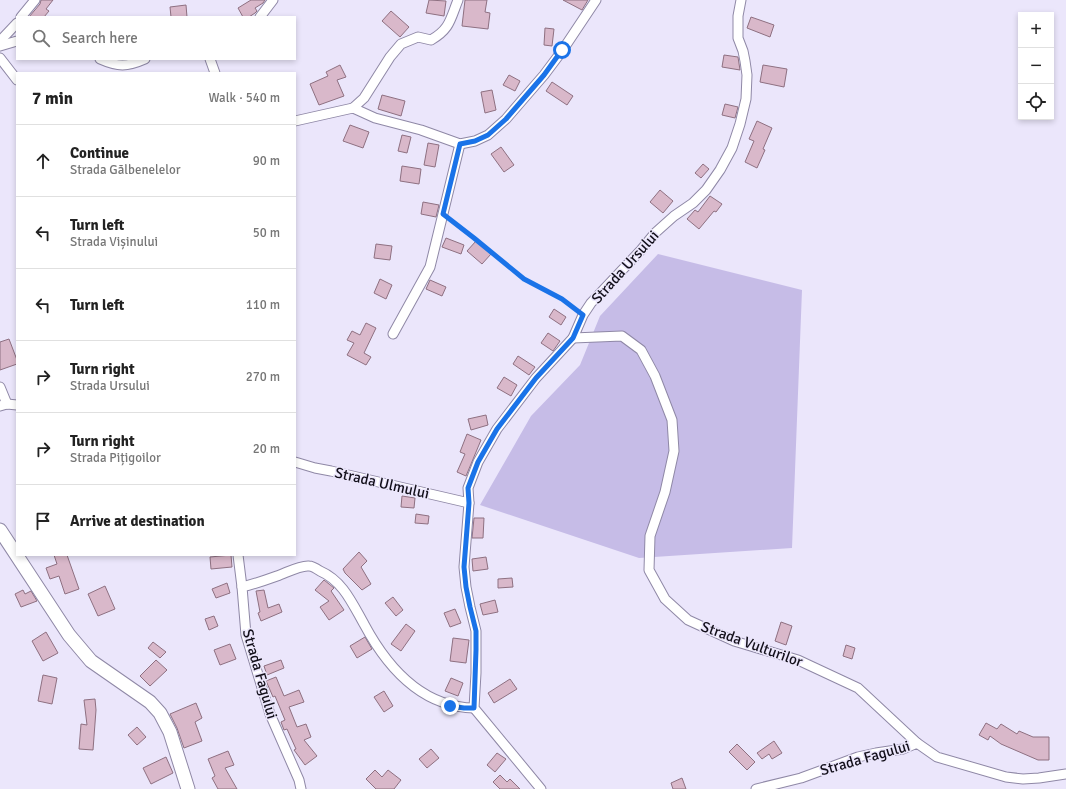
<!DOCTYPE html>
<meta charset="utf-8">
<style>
body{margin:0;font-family:Signika,sans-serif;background:#f2f2f2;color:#222}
.controls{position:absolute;right:12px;top:12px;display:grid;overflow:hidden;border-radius:0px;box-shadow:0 2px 6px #0003}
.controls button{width:36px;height:36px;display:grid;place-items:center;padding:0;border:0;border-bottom:1px solid #e0e0e0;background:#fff;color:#222;font:20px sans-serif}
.stop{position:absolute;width:12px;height:12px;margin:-9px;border:3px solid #1a73e8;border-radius:50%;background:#fff}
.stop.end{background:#1a73e8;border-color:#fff;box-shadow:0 1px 4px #0008}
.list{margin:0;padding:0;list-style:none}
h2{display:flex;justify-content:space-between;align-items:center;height:52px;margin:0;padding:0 16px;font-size:17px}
h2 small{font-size:13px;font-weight:400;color:#767676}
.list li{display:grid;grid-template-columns:26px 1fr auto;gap:12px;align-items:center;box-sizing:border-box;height:72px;padding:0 16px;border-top:1px solid #e0e0e0}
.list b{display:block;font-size:15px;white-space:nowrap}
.list p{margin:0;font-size:13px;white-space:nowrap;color:#767676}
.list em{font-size:13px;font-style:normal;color:#767676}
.icon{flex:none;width:22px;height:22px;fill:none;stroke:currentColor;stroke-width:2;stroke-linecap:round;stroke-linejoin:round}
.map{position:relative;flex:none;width:1066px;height:789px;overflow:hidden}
.search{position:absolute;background:#fff;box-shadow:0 2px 6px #0003;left:16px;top:16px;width:280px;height:44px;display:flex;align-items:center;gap:10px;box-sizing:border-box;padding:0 14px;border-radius:0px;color:#767676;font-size:15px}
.panel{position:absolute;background:#fff;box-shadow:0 2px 6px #0003;left:16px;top:72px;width:280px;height:484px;border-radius:0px}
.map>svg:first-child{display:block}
.green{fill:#c6bce7}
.building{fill:#d9b8ca;stroke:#8e7081}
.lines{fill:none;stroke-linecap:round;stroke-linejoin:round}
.street-casing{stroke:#8f88a6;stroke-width:11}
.secondary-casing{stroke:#8f88a6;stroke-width:15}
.path{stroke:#a8a4b5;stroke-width:2;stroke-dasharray:4 2;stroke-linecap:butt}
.street{stroke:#fff;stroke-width:9}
.secondary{stroke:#fff;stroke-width:13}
.route{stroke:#1a73e8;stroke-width:5}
.labels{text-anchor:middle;stroke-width:3;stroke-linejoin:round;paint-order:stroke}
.street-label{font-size:15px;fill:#120f1a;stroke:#ebe6fb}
</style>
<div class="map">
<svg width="1066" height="789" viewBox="0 0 1066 789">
<rect width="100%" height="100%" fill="#ebe6fb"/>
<path class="green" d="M658 254 802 290 792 548 639 558 480 505 531 416 580 365 600 316Z"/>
<g class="building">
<path d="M41 0H53L46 9 49 11 44 17H29L40 4Z"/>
<path d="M251 0H265L263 3 255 8 257 11 255 13 249 17H243L238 8Z"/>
<path d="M429 0 446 1 444 16 426 13Z"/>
<path d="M465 0H487L485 12 490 13 488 29 462 26Z"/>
<path d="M563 0H588L582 10Z"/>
<path d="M186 5 187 17H171L170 7Z"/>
<path d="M391 11 409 27 400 37 382 21Z"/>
<path d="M751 17 774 25 770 37 747 28Z"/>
<path d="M545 28 554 29 552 46 544 45Z"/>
<path d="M724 55 738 57 740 70 722 67Z"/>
<path d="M340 65 346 77 337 80 344 96 319 105 310 84 328 76 326 72Z"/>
<path d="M763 65 787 69 784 87 760 82Z"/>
<path d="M509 75 520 81 515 91 503 85Z"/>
<path d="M552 82 573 96 567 105 546 91Z"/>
<path d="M492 90 496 110 485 113 481 92Z"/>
<path d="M382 95 405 101 401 116 378 109Z"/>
<path d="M725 104 738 107 735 118 722 115Z"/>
<path d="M757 121 772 128 763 149 765 150 757 168 745 162 754 141 749 139Z"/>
<path d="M350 125 369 132 363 148 343 141Z"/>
<path d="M402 135 411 137 407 153 398 151Z"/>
<path d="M428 143 439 145 435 167 424 165Z"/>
<path d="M501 147 514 165 504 172 491 154Z"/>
<path d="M703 164 709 169 701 178 695 173Z"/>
<path d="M402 166 421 169 419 184 400 181Z"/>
<path d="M660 190 673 201 663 213 650 202Z"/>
<path d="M710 196 722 204 716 212 714 211 699 229 687 219 695 210 698 212Z"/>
<path d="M423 202 439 205 436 217 421 214Z"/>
<path d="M446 238 464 245 461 254 442 247Z"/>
<path d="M476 241 491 254 482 264 467 251Z"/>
<path d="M376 244 392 246 390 260 374 258Z"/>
<path d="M380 279 392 285 386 299 374 293Z"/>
<path d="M430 280 446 287 442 296 426 289Z"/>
<path d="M554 309 566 317 561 325 549 317Z"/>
<path d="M366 323 376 328 364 353 371 357 366 365 347 355 354 343 347 340 352 331 360 335Z"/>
<path d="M548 333 560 341 553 351 541 343Z"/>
<path d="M9 339 17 360V364L0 370V342Z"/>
<path d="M518 356 535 367 529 375 513 364Z"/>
<path d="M504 377 517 385 511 396 497 388Z"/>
<path d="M486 415 488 425 471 430 468 419Z"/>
<path d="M467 434 481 440 466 476 457 472 465 454 460 452Z"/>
<path d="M402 496 415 498 414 508 401 507Z"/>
<path d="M416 514 429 516 428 524 415 523Z"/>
<path d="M474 518H484L483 538H472Z"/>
<path d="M359 552 367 561 361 567 371 584 362 590 345 573 343 569Z"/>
<path d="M54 555H67L79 589 65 594 59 576 50 579 46 568 57 564Z"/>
<path d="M231 555 232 567 211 569 210 557Z"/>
<path d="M486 557 488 569 473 571 472 559Z"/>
<path d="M512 578 513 587 498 588V579Z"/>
<path d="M324 580 334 588 331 591 344 610 329 620 320 607 329 601 315 590Z"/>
<path d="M227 583 230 593 216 598 212 589Z"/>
<path d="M105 586 115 609 98 616 88 594Z"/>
<path d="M23 590 25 594 31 591 37 601 21 607 15 594Z"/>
<path d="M264 590 268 608 279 604 282 612 261 621 258 613 260 612 256 591Z"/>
<path d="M393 597 403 610 396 616 385 603Z"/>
<path d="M495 600 498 612 483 615 480 604Z"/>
<path d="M455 609 461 623 450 627 444 613Z"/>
<path d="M214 616 218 626 209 630 205 619Z"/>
<path d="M781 622 792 626 786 645 775 641Z"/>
<path d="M406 624 415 631 401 651 391 644Z"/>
<path d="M46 632 58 653 43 661 32 641Z"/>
<path d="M365 637 372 649 357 658 350 646Z"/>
<path d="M453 638 469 640 466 663 450 661Z"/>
<path d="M153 642 166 652 160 658 148 648Z"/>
<path d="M230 644 236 659 220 665 214 650Z"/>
<path d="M846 645 855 648 852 659 843 656Z"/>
<path d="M156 660 167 670 150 686 140 676Z"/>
<path d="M281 660 284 668 267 675 264 666Z"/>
<path d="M43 675 57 678 52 704 38 701Z"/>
<path d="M276 677 284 696 299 690 304 702 289 707 297 727 306 724 311 737 304 740 317 756 305 765 294 750 296 749 287 729 284 730 281 722 285 720 275 696 273 697 267 683 266 681Z"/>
<path d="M451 678 463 683 458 696 445 691Z"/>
<path d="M510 679 517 689 494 703 488 693Z"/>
<path d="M384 691 393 706 384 712 374 697Z"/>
<path d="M95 699 96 710 93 750 79 749 81 724 87 725 84 700Z"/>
<path d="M196 703 202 718 195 722 202 741 184 748 177 728 170 714Z"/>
<path d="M986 723 997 729 1001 724 1017 734 1019 731 1033 737H1049V760H1038L1001 744 990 736 988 740 979 735Z"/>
<path d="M137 727 146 737 137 745 128 735Z"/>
<path d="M774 741 782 753 772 759 769 754 762 759 757 753Z"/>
<path d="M737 744 755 762 747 770 729 752Z"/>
<path d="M431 749 439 758 427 768 419 759Z"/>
<path d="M228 751 234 765 225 768 237 789H218L212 778 215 776 208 759Z"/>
<path d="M497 753 506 759 495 772 487 765Z"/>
<path d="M166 757 173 773 151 784 143 768Z"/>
<path d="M375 770 382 777 388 770 401 780 394 789H376L366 779Z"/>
<path d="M500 775 507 782 510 779 520 789H500L493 782Z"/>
<path d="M682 778 686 789H673L671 783Z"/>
</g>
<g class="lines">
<g class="street-casing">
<g id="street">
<path d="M21 17 35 0"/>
<path d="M260 17 273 0"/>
<path d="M0 41 17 23"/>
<path d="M0 46 17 41"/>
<path d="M0 58 17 80"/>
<path d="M100 59C118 67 127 67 145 59"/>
<path d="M210 59 215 73"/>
<path d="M353 108 364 98 390 57 401 44 418 37 431 40C450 29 450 20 458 0"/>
<path d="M295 121 353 108 375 118 421 130 460 144 475 141 488 135 506 119 544 75 562 51 596 0"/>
<path d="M393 334 430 267 460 144"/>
<path d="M573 338 622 336 641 350 655 376 672 420 674 451 665 492 650 536 649 570 665 599 688 620 734 641 798 660 858 688 917 743"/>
<path d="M0 387 7 404"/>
<path d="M0 406 7 404 17 405"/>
<path d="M295 462 315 468 331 471 469 503"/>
<path d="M238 555 242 587 246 635 270 714 299 780 301 789"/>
<path d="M242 587C254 584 266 580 277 576 286 573 300 565 309 566 312 566 317 569 320 571 343 581 352 603 364 624 387 667 421 707 474 708"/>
<path d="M541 789 474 708 476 673V631L470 607 466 587 464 567 469 503 468 488 478 462 497 429 536 378 573 338 583 315 591 303 641 250 655 233 674 216 693 203 706 190 720 170 732 148 740 124 746 99 747 75 745 61 743 51 738 38V16L741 0"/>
<path d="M756 789 801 778 858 757 876 753 903 749 917 743 937 757 1006 777 1023 779 1039 778 1066 774"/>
</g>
</g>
<g class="secondary-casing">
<path id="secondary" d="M0 530 69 635 91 661 150 702 160 713 170 732 188 789"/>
</g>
<path class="path" d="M450 220 474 238 523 279 562 299 576 310"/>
<use href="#street" class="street"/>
<use href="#secondary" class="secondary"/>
</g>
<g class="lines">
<path class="route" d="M450 706 464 708H474L476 650V631L470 607 466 587 464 567 469 503 468 488 478 462 497 429 536 378 573 338 583 315 562 299 524 279 474 238 443 214 460 144 475 141 488 135 506 119 544 75 562 50"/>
</g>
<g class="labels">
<g class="street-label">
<text transform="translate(625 267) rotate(-48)" y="5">Strada Ursului</text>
<text transform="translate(382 483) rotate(13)" y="5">Strada Ulmului</text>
<text transform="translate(752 644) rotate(20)" y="5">Strada Vulturilor</text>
<text transform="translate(260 674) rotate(74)" y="5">Strada Fagului</text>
<text transform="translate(865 758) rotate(-16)" y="5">Strada Fagului</text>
</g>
</g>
</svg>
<div class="controls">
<button>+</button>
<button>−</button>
<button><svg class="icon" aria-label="locate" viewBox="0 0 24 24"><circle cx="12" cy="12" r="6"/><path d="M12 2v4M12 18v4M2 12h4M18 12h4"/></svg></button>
</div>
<div class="stop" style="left:562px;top:50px"></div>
<div class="stop end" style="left:450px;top:706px"></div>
<div class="search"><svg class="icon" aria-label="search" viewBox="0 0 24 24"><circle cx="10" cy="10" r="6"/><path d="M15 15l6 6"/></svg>Search here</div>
<section class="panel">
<h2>7 min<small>Walk · 540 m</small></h2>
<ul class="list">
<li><svg class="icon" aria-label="ahead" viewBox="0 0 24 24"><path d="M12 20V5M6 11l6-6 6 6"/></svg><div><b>Continue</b><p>Strada Gălbenelelor</p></div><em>90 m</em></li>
<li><svg class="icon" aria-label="left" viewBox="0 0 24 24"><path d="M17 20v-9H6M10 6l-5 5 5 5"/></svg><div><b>Turn left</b><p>Strada Vișinului</p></div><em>50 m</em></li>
<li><svg class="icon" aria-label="left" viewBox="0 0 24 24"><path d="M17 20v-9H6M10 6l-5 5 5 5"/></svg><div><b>Turn left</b></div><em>110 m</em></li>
<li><svg class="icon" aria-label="right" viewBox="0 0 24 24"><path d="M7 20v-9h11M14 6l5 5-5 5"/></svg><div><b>Turn right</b><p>Strada Ursului</p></div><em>270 m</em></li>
<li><svg class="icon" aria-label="right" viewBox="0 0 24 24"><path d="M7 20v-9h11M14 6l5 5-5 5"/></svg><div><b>Turn right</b><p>Strada Pițigoilor</p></div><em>20 m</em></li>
<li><svg class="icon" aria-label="arrive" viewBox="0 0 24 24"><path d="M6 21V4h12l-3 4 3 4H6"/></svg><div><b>Arrive at destination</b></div></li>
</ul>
</section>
</div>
